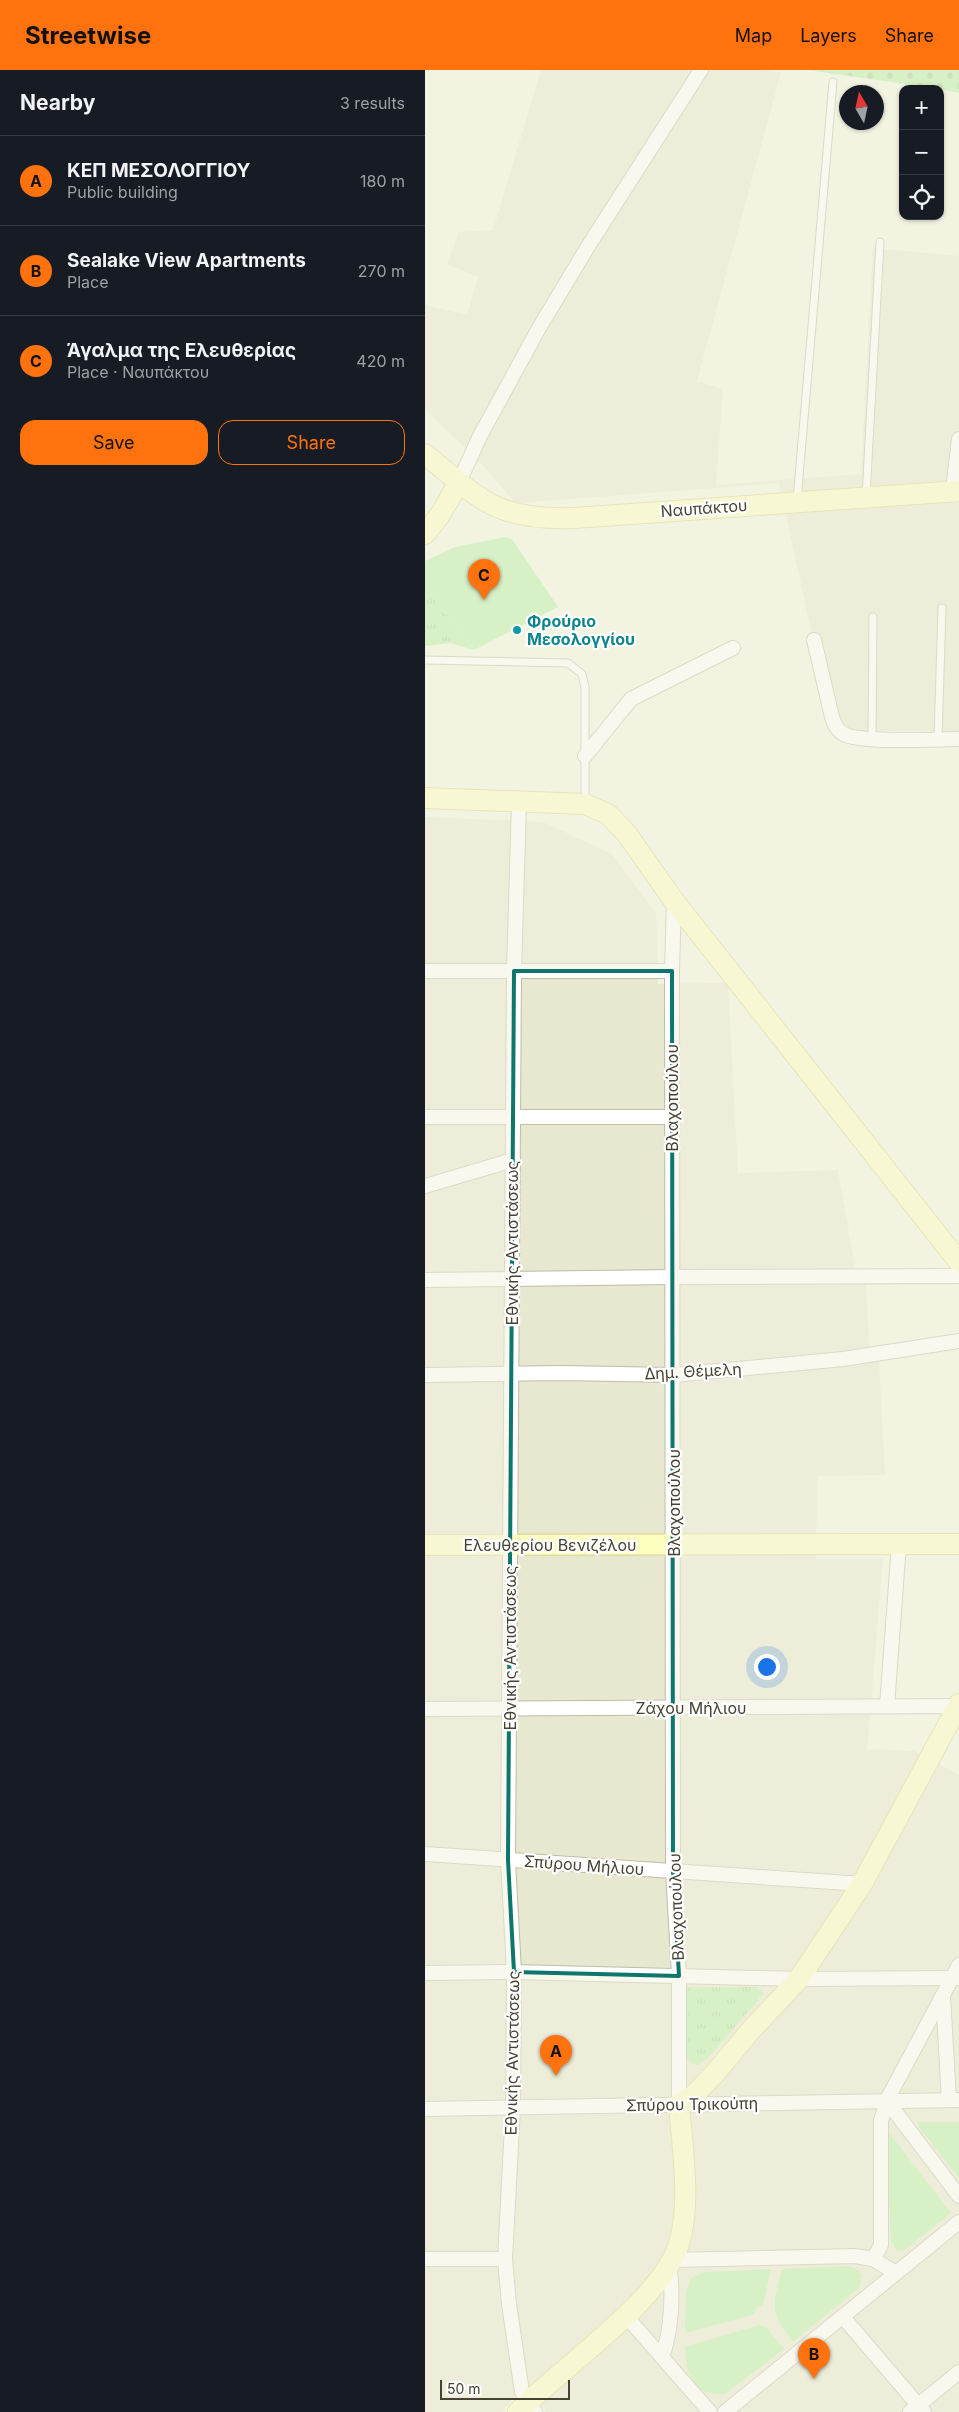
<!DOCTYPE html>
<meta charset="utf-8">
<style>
body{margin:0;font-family:Inter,sans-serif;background:#20242c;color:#f1f3f6}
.controls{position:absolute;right:15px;top:15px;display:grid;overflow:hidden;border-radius:10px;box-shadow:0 1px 4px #0004}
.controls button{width:45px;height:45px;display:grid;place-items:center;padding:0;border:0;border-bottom:1px solid #363941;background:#171b24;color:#f1f3f6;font:25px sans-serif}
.compass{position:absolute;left:414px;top:15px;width:45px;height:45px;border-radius:50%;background:#171b24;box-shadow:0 1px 4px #0004;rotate:351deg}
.scale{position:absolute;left:15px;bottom:12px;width:130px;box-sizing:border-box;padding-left:5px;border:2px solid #454332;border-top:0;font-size:14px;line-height:18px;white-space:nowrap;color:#454332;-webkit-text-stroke:4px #fff;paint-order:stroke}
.you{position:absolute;left:341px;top:1596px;width:18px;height:18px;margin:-12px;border:4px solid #fff;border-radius:50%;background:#1a73e8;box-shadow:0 0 0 8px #1a73e833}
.badge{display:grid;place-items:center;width:32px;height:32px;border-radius:50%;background:#ff720d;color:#111;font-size:16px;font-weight:700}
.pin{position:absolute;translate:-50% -41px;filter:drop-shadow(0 1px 2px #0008)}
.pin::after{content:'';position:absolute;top:26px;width:18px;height:15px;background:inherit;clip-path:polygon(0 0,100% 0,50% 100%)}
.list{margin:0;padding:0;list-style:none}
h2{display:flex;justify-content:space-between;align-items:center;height:65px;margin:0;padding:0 20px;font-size:21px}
h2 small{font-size:16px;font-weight:400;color:#9ea1a6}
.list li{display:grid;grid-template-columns:32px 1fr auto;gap:15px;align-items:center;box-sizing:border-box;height:90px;padding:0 20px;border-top:1px solid #363941}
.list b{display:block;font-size:19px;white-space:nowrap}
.list p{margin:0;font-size:16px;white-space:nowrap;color:#9ea1a6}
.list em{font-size:16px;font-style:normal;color:#9ea1a6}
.actions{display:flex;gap:10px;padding:15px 20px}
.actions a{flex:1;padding:11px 0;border:1px solid #ff720d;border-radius:15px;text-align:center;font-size:18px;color:#ff720d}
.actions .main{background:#ff720d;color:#111}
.icon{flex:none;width:28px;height:28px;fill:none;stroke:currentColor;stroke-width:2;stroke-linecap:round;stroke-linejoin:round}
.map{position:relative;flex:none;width:534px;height:2342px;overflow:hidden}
header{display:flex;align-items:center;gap:30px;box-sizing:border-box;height:70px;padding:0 25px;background:#ff720d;color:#111}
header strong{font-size:24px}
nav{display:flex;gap:28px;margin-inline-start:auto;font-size:18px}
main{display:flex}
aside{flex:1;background:#171b24}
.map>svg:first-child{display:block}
.residential{fill:#e8e7cf}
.grass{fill:url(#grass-tufts)}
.cemetery{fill:url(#cemetery-stones)}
.park{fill:#b9eda5}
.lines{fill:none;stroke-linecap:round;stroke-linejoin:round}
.lane-casing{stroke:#bfbda4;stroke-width:9}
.street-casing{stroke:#bfbda4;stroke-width:16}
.secondary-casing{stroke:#d5d58a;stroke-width:22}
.lane{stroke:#fff;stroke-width:7}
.street{stroke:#fff;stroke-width:14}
.secondary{stroke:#fdffc0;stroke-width:20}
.marked{fill:none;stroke:#0f766e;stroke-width:4;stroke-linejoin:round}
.culture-dot{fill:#0f9aa8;stroke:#fff;stroke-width:2}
.labels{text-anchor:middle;stroke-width:4.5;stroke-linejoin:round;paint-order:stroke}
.street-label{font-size:16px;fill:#454332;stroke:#fff}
.culture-label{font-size:16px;font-weight:bold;fill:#0d838f;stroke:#fff;text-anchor:start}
</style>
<header>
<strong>Streetwise</strong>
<nav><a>Map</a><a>Layers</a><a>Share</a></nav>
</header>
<main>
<aside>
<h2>Nearby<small>3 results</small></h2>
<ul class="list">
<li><span class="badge">A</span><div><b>ΚΕΠ ΜΕΣΟΛΟΓΓΙΟΥ</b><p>Public building</p></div><em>180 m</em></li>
<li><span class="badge">B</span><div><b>Sealake View Apartments</b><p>Place</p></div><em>270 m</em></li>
<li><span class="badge">C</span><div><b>Άγαλμα της Ελευθερίας</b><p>Place · Ναυπάκτου</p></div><em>420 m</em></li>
</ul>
<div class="actions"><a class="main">Save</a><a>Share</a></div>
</aside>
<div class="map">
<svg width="534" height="2342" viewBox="0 0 534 2342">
<defs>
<pattern id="grass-tufts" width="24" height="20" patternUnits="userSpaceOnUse" patternTransform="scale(1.25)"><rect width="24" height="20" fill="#b9eda5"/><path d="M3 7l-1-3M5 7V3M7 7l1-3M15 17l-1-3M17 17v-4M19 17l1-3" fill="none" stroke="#a0cc8e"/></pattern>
<pattern id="cemetery-stones" width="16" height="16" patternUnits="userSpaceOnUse" patternTransform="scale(1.25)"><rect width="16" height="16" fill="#b9eda5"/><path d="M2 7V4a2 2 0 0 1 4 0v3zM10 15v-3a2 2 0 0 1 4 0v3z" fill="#a0cc8e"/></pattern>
</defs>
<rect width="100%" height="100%" fill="#f3f3e2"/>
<g class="residential">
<path d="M116 0H339L356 3 272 311 298 319 291 415 436 404 448 178 534 186V661H408L354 413 91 433 52 389 0 340V235L42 245 53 207 22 194 34 162 68 160Z"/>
<path d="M0 747 118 752 187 784 231 843 233 914 303 913 313 1103 413 1100 433 1214H534L441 1215 445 1291H454L460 1405 392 1406 391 1489H458L442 1679 489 1681 534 1705V2342H121L101 2317 75 2342H0Z"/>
</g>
<g class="grass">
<path d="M0 516 49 580 25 573 0 576Z"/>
<path d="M261 1917H331L339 1923 283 1988 273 1995 266 1993 262 1988Z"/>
</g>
<path class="cemetery" d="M382 0H534V23L515 19Z"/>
<g class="park">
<path d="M81 467 87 469 133 537 49 580 0 516V491L30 477Z"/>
<path d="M492 2052H534V2108L493 2056Z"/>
<path d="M461 2063 465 2064 526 2143 478 2181 471 2180 466 2171Z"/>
<path d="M424 2196 433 2200 437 2205 435 2217 368 2272C343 2240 348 2236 357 2199Z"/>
<path d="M346 2199 338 2235 331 2238 330 2244 260 2263 261 2221 267 2207 281 2202Z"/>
<path d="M334 2255 341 2257 359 2279 300 2324C268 2327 261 2303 260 2277Z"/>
</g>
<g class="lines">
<g class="lane-casing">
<g id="lane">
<path d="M441 426 455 172"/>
<path d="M372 430 408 12"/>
<path d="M0 590 143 593 157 604 160 617V733"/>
<path d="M447 668 448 547"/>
<path d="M513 669 517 538"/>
</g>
</g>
<g class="street-casing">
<g id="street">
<path d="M34 412 55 366 114 258 162 178 276 0"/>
<path d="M528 421 534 369"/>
<path d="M389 570 407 647C409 653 411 659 417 663 432 674 512 669 534 669"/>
<path d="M160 686 206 629 308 578"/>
<path d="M94 732 89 901 83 1790 89 1902 88 2037 80 2189 84 2234 97 2322 110 2342"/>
<path d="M249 831 247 901 248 1801 254 1906V2034"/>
<path d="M0 901H247"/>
<path d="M0 1047H247"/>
<path d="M0 1116 88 1090"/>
<path d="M0 1210 248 1207 534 1206"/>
<path d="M0 1305 136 1303 249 1305 418 1289 534 1271"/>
<path d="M462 1636 474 1474"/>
<path d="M0 1639 533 1636"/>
<path d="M0 1784 437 1814"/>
<path d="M0 1903 89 1902 374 1909 534 1908"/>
<path d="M518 1926 524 2030"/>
<path d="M462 2031 534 2126"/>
<path d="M0 2039 534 2030"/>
<path d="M0 2189H80"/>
<path d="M448 2189 456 2175V2051L464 2026 534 1895"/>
<path d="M248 2190 430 2186 448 2189 471 2203"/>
<path d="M200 2245 285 2342"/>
<path d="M418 2247 499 2342"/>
<path d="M237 2287C246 2263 249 2222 244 2197"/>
<path d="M300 2342 534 2152"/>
<path d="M485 2342 534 2302"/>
</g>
</g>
<g class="secondary-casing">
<g id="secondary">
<path d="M0 384C55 430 73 451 149 448L534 421"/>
<path d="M0 464 15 445 34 412"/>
<path d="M0 728 160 734 183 744 202 764 249 831 534 1192"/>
<path d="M0 1475 534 1474"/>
<path d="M93 2342C135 2298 242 2227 255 2170 266 2127 257 2078 254 2034L269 2025 291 2002 326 1960 374 1909 437 1814 534 1634"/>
</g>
</g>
<use href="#lane" class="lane"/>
<use href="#street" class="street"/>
<use href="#secondary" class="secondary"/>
</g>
<path d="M0 0H534V2342H0ZM89 901H247L248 1801 254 1906 89 1902 83 1790Z" fill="#f3f3e2" fill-opacity=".55" fill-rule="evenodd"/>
<path class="marked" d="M89 901H247L248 1801 254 1906 89 1902 83 1790Z"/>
<circle class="culture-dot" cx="92" cy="560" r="5"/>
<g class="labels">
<g class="street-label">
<text transform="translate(279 438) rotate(-4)" y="6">Ναυπάκτου</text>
<text transform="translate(247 1028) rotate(-90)" y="6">Βλαχοπούλου</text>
<text transform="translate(87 1173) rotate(-90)" y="6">Εθνικής Αντιστάσεως</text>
<text transform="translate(268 1301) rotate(-3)" y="6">Δημ. Θέμελη</text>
<text transform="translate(249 1433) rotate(-90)" y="6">Βλαχοπούλου</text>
<text x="125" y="1481">Ελευθερίου Βενιζέλου</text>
<text transform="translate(85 1578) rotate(-90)" y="6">Εθνικής Αντιστάσεως</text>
<text x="266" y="1644">Ζάχου Μήλιου</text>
<text transform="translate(159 1795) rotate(4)" y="6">Σπύρου Μήλιου</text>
<text transform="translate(251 1837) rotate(-92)" y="6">Βλαχοπούλου</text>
<text transform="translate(87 1983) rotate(-89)" y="6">Εθνικής Αντιστάσεως</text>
<text transform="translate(267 2034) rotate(-1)" y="6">Σπύρου Τρικούπη</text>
</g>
<g class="culture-label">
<text x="102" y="557">Φρούριο<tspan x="102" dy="18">Μεσολογγίου</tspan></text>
</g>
</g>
</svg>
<div class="controls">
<button>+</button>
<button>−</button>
<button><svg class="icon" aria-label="locate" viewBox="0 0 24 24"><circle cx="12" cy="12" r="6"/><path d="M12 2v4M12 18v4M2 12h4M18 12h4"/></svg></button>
</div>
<svg class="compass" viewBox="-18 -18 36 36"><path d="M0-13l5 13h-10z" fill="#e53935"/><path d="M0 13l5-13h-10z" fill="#9ea1a6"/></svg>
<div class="scale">50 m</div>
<div class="you"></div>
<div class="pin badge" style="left:131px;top:2006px">A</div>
<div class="pin badge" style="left:389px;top:2309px">B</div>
<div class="pin badge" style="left:59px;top:530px">C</div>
</div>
</main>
